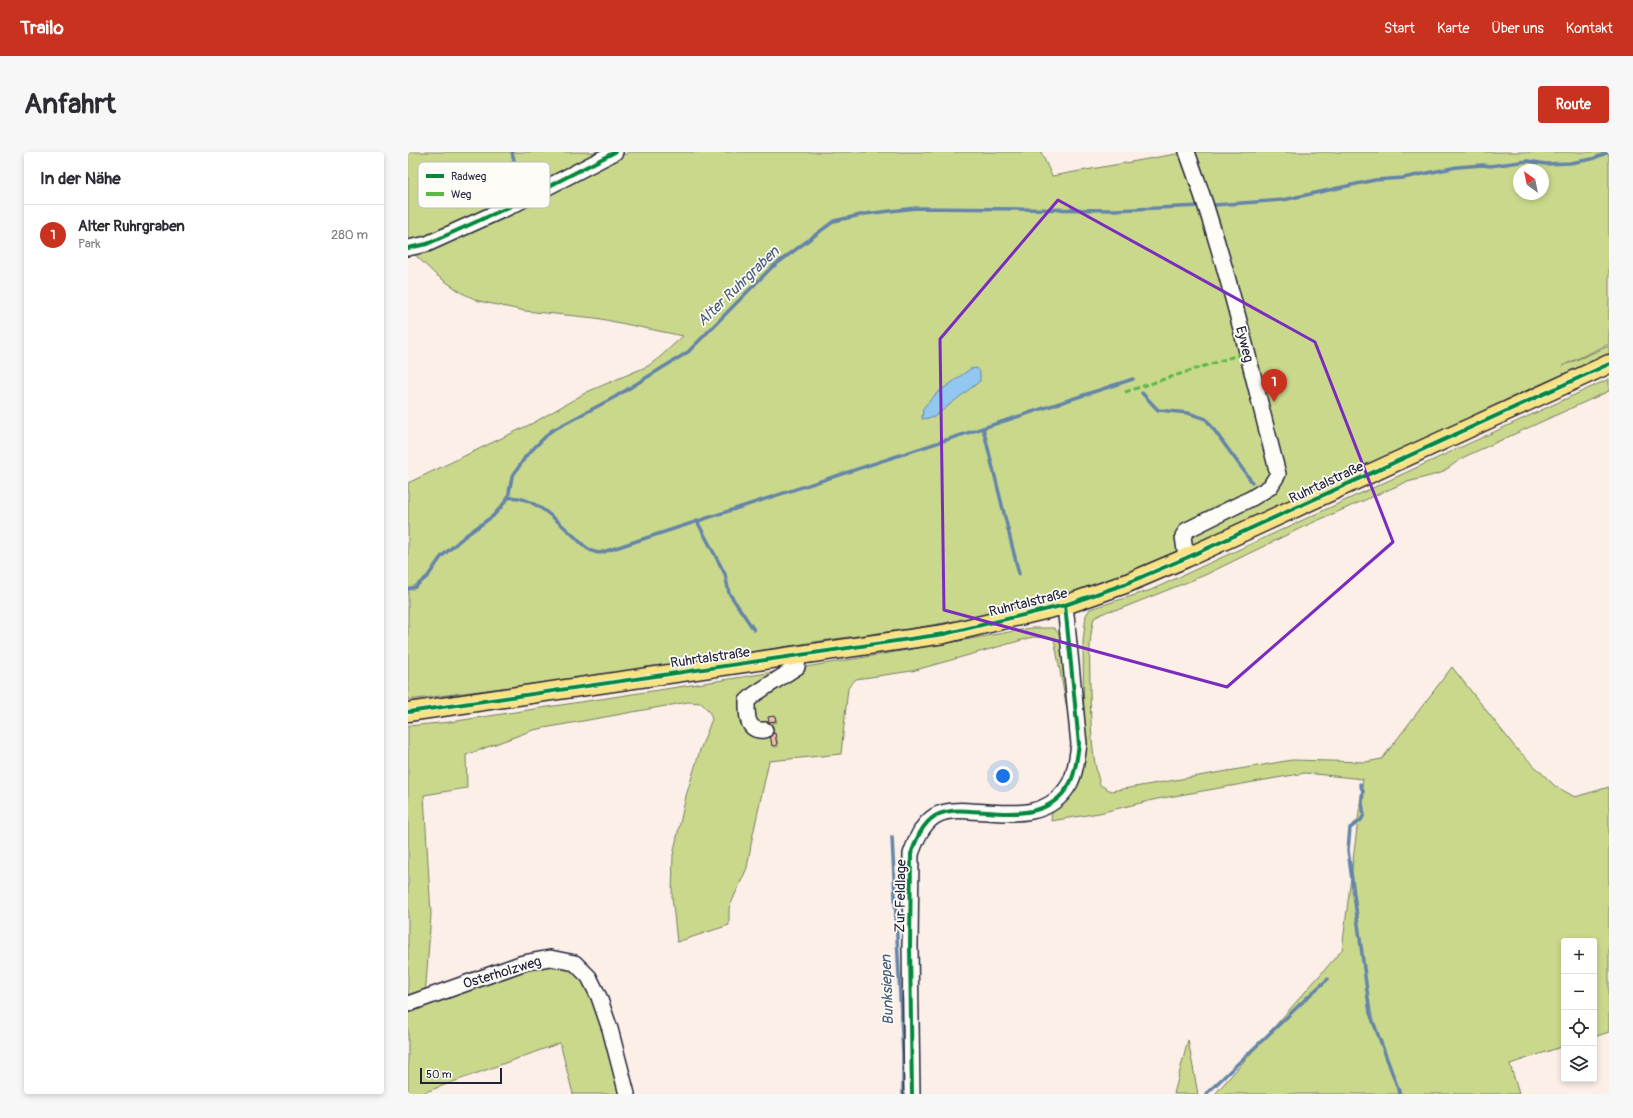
<!DOCTYPE html>
<html lang="de">
<meta charset="utf-8">
<style>
body{margin:0;font-family:Pangolin,sans-serif;background:#f7f7f7;color:#2b2b33}
.controls{position:absolute;right:12px;bottom:12px;display:grid;overflow:hidden;border-radius:4px;box-shadow:0 2px 6px #0003}
.controls button{width:36px;height:36px;display:grid;place-items:center;padding:0;border:0;border-bottom:1px solid #e1e1e2;background:#fff;color:#2b2b33;font:20px sans-serif}
.compass{position:absolute;left:1105px;top:12px;width:36px;height:36px;border-radius:50%;background:#fff;box-shadow:0 2px 6px #0003;rotate:327deg}
.scale{position:absolute;left:12px;bottom:10px;width:82px;box-sizing:border-box;padding-left:4px;border:2px solid #22223b;border-top:0;font-size:11px;line-height:14px;white-space:nowrap;color:#22223b;-webkit-text-stroke:3px #fdfcf7;paint-order:stroke}
.you{position:absolute;left:595px;top:624px;width:14px;height:14px;margin:-10px;border:3px solid #fff;border-radius:50%;background:#1a73e8;box-shadow:0 0 0 6px #1a73e833}
.badge{display:grid;place-items:center;width:26px;height:26px;border-radius:50%;background:#c8321e;color:#fff;font-size:13px;font-weight:700}
.pin{position:absolute;translate:-50% -33px;filter:drop-shadow(0 1px 2px #0008)}
.pin::after{content:'';position:absolute;top:21px;width:14px;height:12px;background:inherit;clip-path:polygon(0 0,100% 0,50% 100%)}
.list{margin:0;padding:0;list-style:none}
h2{display:flex;justify-content:space-between;align-items:center;height:52px;margin:0;padding:0 16px;font-size:17px}
h2 small{font-size:13px;font-weight:400;color:#7c7c81}
.list li{display:grid;grid-template-columns:26px 1fr auto;gap:12px;align-items:center;box-sizing:border-box;height:60px;padding:0 16px;border-top:1px solid #e1e1e2}
.list b{display:block;font-size:15px;white-space:nowrap}
.list p{margin:0;font-size:13px;white-space:nowrap;color:#7c7c81}
.list em{font-size:13px;font-style:normal;color:#7c7c81}
.icon{flex:none;width:22px;height:22px;fill:none;stroke:currentColor;stroke-width:2;stroke-linecap:round;stroke-linejoin:round}
.map{position:relative;flex:none;width:1201px;height:942px;overflow:hidden;border-radius:4px}
header{display:flex;align-items:center;gap:24px;box-sizing:border-box;height:56px;padding:0 20px;background:#c8321e;color:#fff}
header strong{font-size:19px}
nav{display:flex;gap:22px;margin-inline-start:auto;font-size:14px}
.intro{display:flex;align-items:center;justify-content:space-between;box-sizing:border-box;height:96px;padding:0 24px}
h1{margin:0;font-size:28px}
.button{padding:10px 18px;border-radius:4px;background:#c8321e;color:#fff;font-size:14px;font-weight:700}
main{display:flex;gap:24px;padding:0 24px}
aside{flex:1;background:#fff;border-radius:4px;box-shadow:0 2px 6px #0003}
.map>svg:first-child{display:block}
.green{fill:#cad88c;stroke:#767d64;fill-rule:evenodd}
.water{fill:#92c7f0;stroke:#6585a8}
.shadow{fill:#0003}
.lines{fill:none;stroke-linecap:round;stroke-linejoin:round}
.stream{stroke:#6585a8;stroke-width:3.5}
.building{fill:#f4bda8;stroke:#22223b}
.minor-casing{stroke:#22223b;stroke-width:18}
.major-casing{stroke:#22223b;stroke-width:21}
.minor{stroke:#fdfcf7;stroke-width:15}
.major{stroke:#f8e281;stroke-width:18}
.quiet{stroke:#58b947;stroke-width:3;stroke-dasharray:6 3;stroke-linecap:butt}
.cycleway-casing{stroke:#fdfcf7;stroke-width:6}
.cycleway{stroke:#00873e;stroke-width:4}
.marked{fill:none;stroke:#7b2cbf;stroke-width:3;stroke-linejoin:round}
.labels{text-anchor:middle;stroke-width:3.5;stroke-linejoin:round;paint-order:stroke}
.street-label{font-size:14px;fill:#22223b;stroke:#fdfcf7}
.water-label{font-size:15px;font-style:italic;fill:#495c7a;stroke:#fdfcf7}
.key{fill:#fdfcf7;stroke:#bbbbbf;stroke-width:1}
.key-label{font-size:11px;fill:#22223b}
</style>
<header>
<strong>Trailo</strong>
<nav><a>Start</a><a>Karte</a><a>Über uns</a><a>Kontakt</a></nav>
</header>
<div class="intro"><h1>Anfahrt</h1><a class="button">Route</a></div>
<main>
<aside>
<h2>In der Nähe<small></small></h2>
<ul class="list">
<li><span class="badge">1</span><div><b>Alter Ruhrgraben</b><p>Park</p></div><em>280 m</em></li>
</ul>
</aside>
<div class="map">
<svg width="1201" height="942" viewBox="0 0 1201 942">
<rect width="100%" height="100%" fill="#fbefe7"/>
<filter id="ink" filterUnits="userSpaceOnUse"><feTurbulence type="fractalNoise" baseFrequency=".025" numOctaves="2"/><feDisplacementMap in="SourceGraphic" scale="8" xChannelSelector="R" yChannelSelector="G"/><feConvolveMatrix kernelMatrix="1 2 1 2 8 2 1 2 1" color-interpolation-filters="sRGB"/></filter>
<g filter="url(#ink)">
<g class="green">
<path d="M0 0H207L117 48 120 55 126 49 221 0H633L644 24 779 0H1201V192L1154 214 1201 194V203L1108 243 944 321 790 391H789L772 402 761 403 726 420 650 445 587 462 501 477 419 488 211 521 0 548V331L125 271 179 240 240 214 252 205 275 184 188 166 117 159 71 149 54 141 27 122 0 96ZM1111 18H1135V42H1111Z"/>
<path d="M1201 227V239L1056 305 1033 321 996 331 897 374 797 423 712 457 700 459 686 466C680 491 682 513 682 539 683 571 683 602 692 633L703 639 884 608 958 610 974 607 1044 515 1107 595 1147 634 1167 645 1201 635V880L1186 885V789H1156V894L1102 912 1111 942H807L934 798 955 627 897 621 749 647 691 661 643 669 644 659 676 585 675 490 678 463 682 457 743 438Z"/>
<path d="M623 476H646L652 483 664 556 659 557 646 486 625 485 504 519 448 527 440 536 433 602 361 609 344 687 339 716 321 756V773L269 790 264 744 265 703 278 644 292 598 304 567 301 559 293 551 280 550 125 578 58 603 59 636 16 643 23 762 17 846 142 806 181 825 219 942H165L152 891 12 942H0V574L42 570C236 540 430 512 623 476Z"/>
<path d="M780 888 790 942H766Z"/>
</g>
<path class="water" d="M569 216 572 220V229L526 265 514 267 515 256 528 242 562 217Z"/>
<g class="shadow">
<path d="M367 565 370 571 364 572 362 569Z"/>
<path d="M366 583 369 585 371 595 367 596 365 593Z"/>
</g>
<g class="lines">
<g class="stream">
<path d="M104 0 113 38"/>
<path d="M806 53 875 48 967 28 995 26 1049 15 1075 13 1082 14 1120 9 1138 12 1162 11 1184 7 1201 0"/>
<path d="M734 241 750 258 780 261 798 267 844 330"/>
<path d="M575 276 611 422"/>
<path d="M100 346C124 342 150 370 167 385 175 393 181 400 192 401L725 227"/>
<path d="M289 369 317 422 321 441 346 478"/>
<path d="M0 437 7 435 20 424 33 405 57 384 85 364 93 355 100 346 104 325 118 304 143 279 207 245 280 200 363 116 426 69 457 62 508 56 706 58 793 54"/>
<path d="M952 632 955 639 954 651 956 663 953 668 942 676 940 698 962 861 992 942"/>
<path d="M484 685 495 903V942"/>
<path d="M798 942 904 841 920 827"/>
</g>
</g>
<g class="building">
<path d="M367 564 368 569 361 570 360 565Z"/>
<path d="M367 581 369 593 364 594 362 582Z"/>
</g>
<g class="lines">
<g class="minor-casing">
<g id="minor">
<path d="M0 96 19 92 101 55 207 0"/>
<path d="M778 406 775 384 779 378 844 346 862 335 870 322C842 214 818 105 779 0"/>
<path d="M357 578C338 580 339 563 339 549L347 542 389 515 390 504"/>
<path d="M0 852 115 811 142 806 167 811 181 825 191 845 202 877 219 942"/>
<path d="M504 942 502 794 503 702C508 688 514 672 527 664 537 658 552 658 563 659 599 661 641 669 662 631 668 620 669 605 671 592L657 453"/>
</g>
</g>
<g class="major-casing">
<path id="major" d="M0 560 536 482 657 453 717 432 778 406 1201 212"/>
</g>
<use href="#minor" class="minor"/>
<use href="#major" class="major"/>
<path class="quiet" d="M717 240 839 200"/>
<g class="cycleway-casing">
<g id="cycleway">
<path d="M0 96 19 92 101 55 207 0"/>
<path d="M0 560 536 482 657 453 717 432 778 406 1201 212"/>
<path d="M504 942 502 794 503 702C508 688 514 672 527 664 537 658 552 658 563 659 599 661 641 669 662 631 668 620 669 605 671 592L657 453"/>
</g>
</g>
<use href="#cycleway" class="cycleway"/>
</g>
</g>
<path class="marked" d="M650 48 907 190 985 390 819 535 536 458 532 187Z"/>
<g class="labels">
<g class="street-label">
<text transform="translate(837 192) rotate(76)" y="5">Eyweg</text>
<text transform="translate(918 330) rotate(-25)" y="5">Ruhrtalstraße</text>
<text transform="translate(620 450) rotate(-14)" y="5">Ruhrtalstraße</text>
<text transform="translate(302 505) rotate(-8)" y="5">Ruhrtalstraße</text>
<text transform="translate(492 744) rotate(-89)" y="5">Zur Feldlage</text>
<text transform="translate(94 820) rotate(-17)" y="5">Osterholzweg</text>
</g>
<g class="water-label">
<text transform="translate(330 134) rotate(-44)" y="5">Alter Ruhrgraben</text>
<text transform="translate(479 838) rotate(-92)" y="5">Bunksiepen</text>
</g>
</g>
<rect x="10" y="10" width="132" height="46" rx="6" class="key"/>
<rect x="18" y="22" width="18" height="4" fill="#00873e"/>
<rect x="18" y="40" width="18" height="4" fill="#58b947"/>
<g class="key-label">
<text x="43" y="28">Radweg</text>
<text x="43" y="46">Weg</text>
</g>
</svg>
<div class="controls">
<button>+</button>
<button>−</button>
<button><svg class="icon" aria-label="locate" viewBox="0 0 24 24"><circle cx="12" cy="12" r="6"/><path d="M12 2v4M12 18v4M2 12h4M18 12h4"/></svg></button>
<button><svg class="icon" aria-label="layers" viewBox="0 0 24 24"><path d="M12 4l9 5-9 5-9-5zM3 14l9 5 9-5"/></svg></button>
</div>
<svg class="compass" viewBox="-18 -18 36 36"><path d="M0-13l5 13h-10z" fill="#e53935"/><path d="M0 13l5-13h-10z" fill="#7c7c81"/></svg>
<div class="scale">50 m</div>
<div class="you"></div>
<div class="pin badge" style="left:866px;top:250px">1</div>
</div>
</main>
